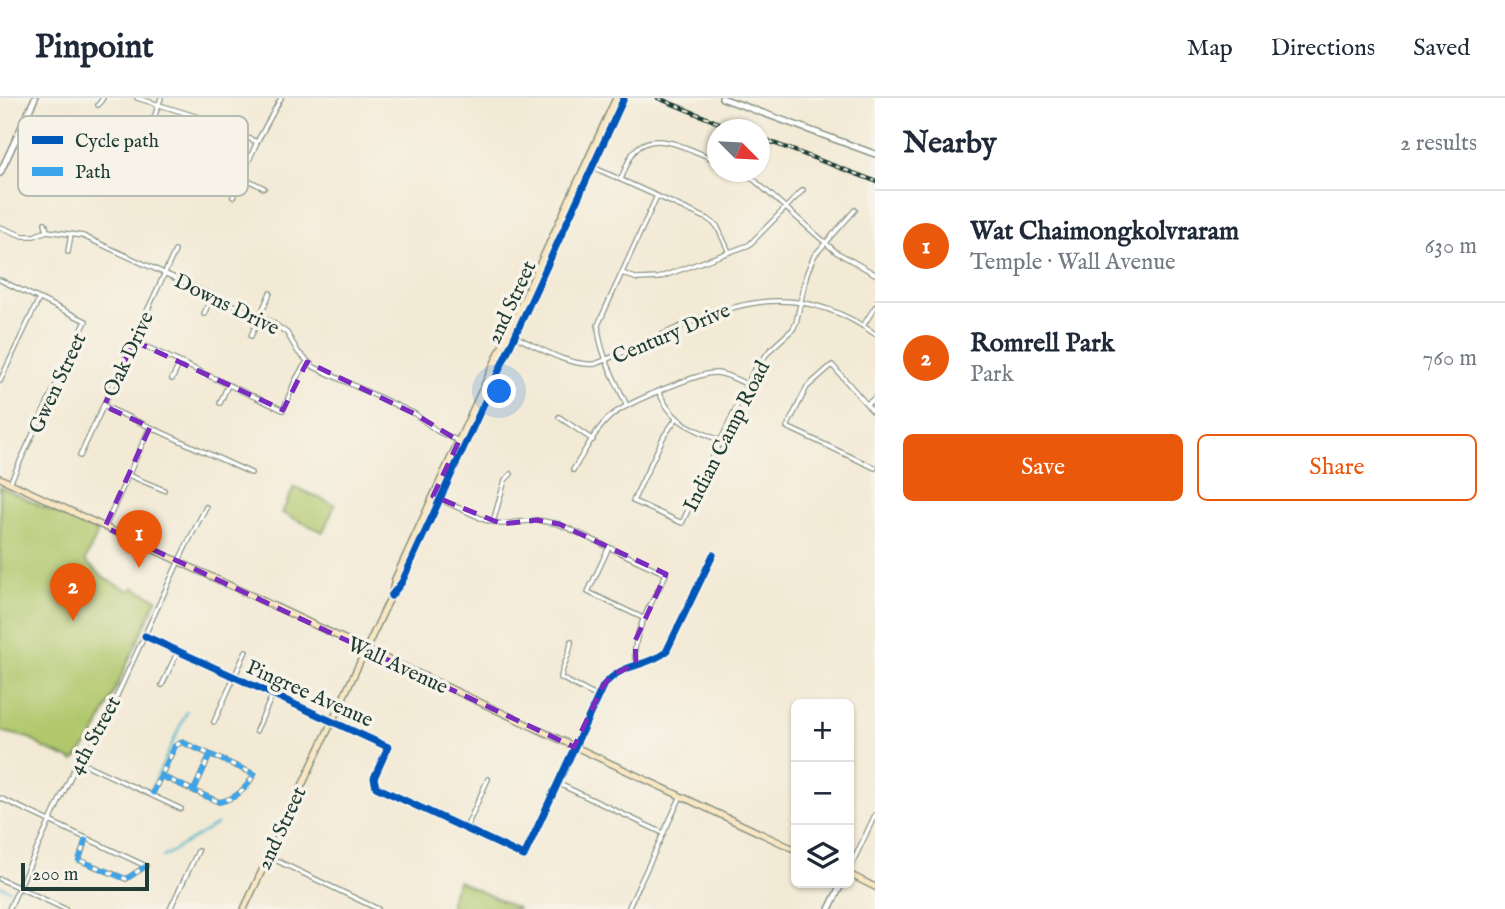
<!DOCTYPE html>
<meta charset="utf-8">
<style>
body{margin:0;font-family:"IM FELL English",serif;background:#f2f2f3;color:#1f2937}
.controls{position:absolute;right:21px;bottom:21px;display:grid;overflow:hidden;border-radius:10px;box-shadow:0 2px 5px #0004}
.controls button{width:63px;height:63px;display:grid;place-items:center;padding:0;border:0;border-bottom:2px solid #e0e1e3;background:#fff;color:#1f2937;font:35px sans-serif}
.compass{position:absolute;left:707px;top:21px;width:63px;height:63px;border-radius:50%;background:#fff;box-shadow:0 2px 5px #0004;rotate:114deg}
.scale{position:absolute;left:21px;bottom:18px;width:128px;box-sizing:border-box;padding-left:7px;border:4px solid #1f3d34;border-top:0;font-size:19px;line-height:24px;white-space:nowrap;color:#1f3d34;-webkit-text-stroke:5px #f7f3e8;paint-order:stroke}
.you{position:absolute;left:500px;top:294px;width:24px;height:24px;margin:-18px;border:5px solid #fff;border-radius:50%;background:#1a73e8;box-shadow:0 0 0 10px #1a73e833}
.badge{display:grid;place-items:center;width:46px;height:46px;border-radius:50%;background:#ea580c;color:#fff;font-size:23px;font-weight:700}
.pin{position:absolute;translate:-50% -58px;filter:drop-shadow(0 2px 4px #0008)}
.pin::after{content:'';position:absolute;top:37px;width:24px;height:21px;background:inherit;clip-path:polygon(0 0,100% 0,50% 100%)}
.list{margin:0;padding:0;list-style:none}
h2{display:flex;justify-content:space-between;align-items:center;height:91px;margin:0;padding:0 28px;font-size:30px}
h2 small{font-size:23px;font-weight:400;color:#747a83}
.list li{display:grid;grid-template-columns:46px 1fr auto;gap:21px;align-items:center;box-sizing:border-box;height:112px;padding:0 28px;border-top:2px solid #e0e1e3}
.list b{display:block;font-size:26px;white-space:nowrap}
.list p{margin:0;font-size:23px;white-space:nowrap;color:#747a83}
.list em{font-size:23px;font-style:normal;color:#747a83}
.actions{display:flex;gap:14px;padding:21px 28px}
.actions a{flex:1;padding:16px 0;border:2px solid #ea580c;border-radius:10px;text-align:center;font-size:24px;color:#ea580c}
.actions .main{background:#ea580c;color:#fff}
.icon{flex:none;width:38px;height:38px;fill:none;stroke:currentColor;stroke-width:2;stroke-linecap:round;stroke-linejoin:round}
.map{position:relative;flex:none;width:875px;height:811px;overflow:hidden}
header{display:flex;align-items:center;gap:42px;box-sizing:border-box;height:98px;padding:0 35px;background:#fff;border-bottom:2px solid #e0e1e3}
header strong{font-size:33px}
nav{display:flex;gap:38px;margin-inline-start:auto;font-size:24px}
main{display:flex}
aside{flex:1;background:#fff}
.map>svg:first-child{display:block}
.green{fill:#b1c76c;stroke:#688250;stroke-width:2}
.lines{fill:none;stroke-linecap:round;stroke-linejoin:round}
.stream{stroke:#4eb8cb;stroke-width:2}
.minor-casing{stroke:#899484;stroke-width:6}
.tertiary-casing{stroke:#899484;stroke-width:8}
.secondary-casing{stroke:#899484;stroke-width:8}
.minor{stroke:#fff;stroke-width:3.5}
.tertiary{stroke:#fff;stroke-width:5}
.secondary{stroke:#f9e7c3;stroke-width:5}
.rail-casing{stroke:#1f3d34;stroke-width:4.5}
.rail{stroke:#f7f3e8;stroke-width:2;stroke-dasharray:5;stroke-linecap:butt}
.quiet{stroke:#3da4eb;stroke-width:5;stroke-dasharray:10 5;stroke-linecap:butt}
.cycleway-casing{stroke:#f7f3e8;stroke-width:11}
.cycleway{stroke:#0057b8;stroke-width:7}
.marked{fill:none;stroke:#7b2cbf;stroke-width:5;stroke-dasharray:14 9;stroke-linejoin:round}
.labels{text-anchor:middle;stroke-width:7;stroke-linejoin:round;paint-order:stroke}
.street-label{font-size:21px;fill:#1f3d34;stroke:#f7f3e8}
.key{fill:#f7f3e8;stroke:#b6bcb2;stroke-width:2}
.key-label{font-size:19px;fill:#1f3d34}
</style>
<header>
<strong>Pinpoint</strong>
<nav><a>Map</a><a>Directions</a><a>Saved</a></nav>
</header>
<main>
<div class="map">
<svg width="875" height="811" viewBox="0 0 875 811">
<rect width="100%" height="100%" fill="#f7f3e8"/>
<filter id="ink" filterUnits="userSpaceOnUse"><feTurbulence type="fractalNoise" baseFrequency=".0143" numOctaves="2"/><feDisplacementMap in="SourceGraphic" scale="14" xChannelSelector="R" yChannelSelector="G"/><feConvolveMatrix kernelMatrix="1 2 1 2 8 2 1 2 1" color-interpolation-filters="sRGB"/></filter>
<filter id="wash" filterUnits="userSpaceOnUse"><feTurbulence type="fractalNoise" baseFrequency=".00686" numOctaves="4" result="noise"/><feDisplacementMap in="SourceGraphic" scale="28" xChannelSelector="R" yChannelSelector="G"/><feGaussianBlur stdDeviation="1.57" result="paint"/><feColorMatrix in="noise" values="0 0 0 0 0 0 0 0 0 0 0 0 0 0 0 0 0 1.4 0 .05"/><feComposite in="paint" operator="in"/></filter>
<g filter="url(#wash)">
<rect width="100%" height="100%" fill="#f3ead5"/>
<g class="green">
<path d="M0 389 98 434 85 463 107 482 130 493 133 489 157 501 94 638 74 663 44 650 29 640 0 633Z"/>
<path d="M294 389 335 407 323 434 282 415Z"/>
<path d="M458 783 519 811H451V800Z"/>
</g>
<g class="lines">
<g class="stream">
<path d="M151 692 187 613"/>
<path d="M163 759 217 726"/>
<path d="M0 788 10 792"/>
</g>
</g>
</g>
<g filter="url(#ink)">
<g class="lines">
<g class="minor-casing">
<g id="minor">
<path d="M137 0 208 22 257 44"/>
<path d="M98 7 103 0"/>
<path d="M197 52 208 22"/>
<path d="M137 54 155 17 161 0"/>
<path d="M586 66 708 121 717 128 729 154"/>
<path d="M745 74 836 154 875 176"/>
<path d="M242 79 264 90"/>
<path d="M621 81C625 72 628 62 633 55 653 28 694 54 718 63"/>
<path d="M233 99 257 44 281 0"/>
<path d="M45 125 47 133"/>
<path d="M0 129 23 138H34L47 133 83 138 273 225 287 235 298 254 314 269 415 316 437 333 465 346"/>
<path d="M68 154 71 136"/>
<path d="M622 175 638 181 658 180 749 147 803 92"/>
<path d="M0 182 86 223 10 385"/>
<path d="M204 216 212 197"/>
<path d="M863 228 875 209"/>
<path d="M251 238 270 195"/>
<path d="M514 238C540 250 567 268 595 266 693 228 773 163 875 236"/>
<path d="M134 243 283 312C292 293 293 282 307 264"/>
<path d="M172 281 180 265"/>
<path d="M0 283 39 201"/>
<path d="M659 294C672 325 692 330 721 343"/>
<path d="M220 305 228 287"/>
<path d="M867 306 875 300"/>
<path d="M104 308 251 375"/>
<path d="M627 308C616 283 599 255 598 227L657 98"/>
<path d="M875 316 832 267 807 289 787 329 875 370"/>
<path d="M559 319 593 342"/>
<path d="M676 321 664 338 633 403 682 425 753 274 770 252 793 231 796 225 807 175 814 158 855 112"/>
<path d="M80 358 175 153"/>
<path d="M573 372C584 355 595 332 611 318 623 307 700 273 717 275 727 276 738 282 748 287"/>
<path d="M128 377 164 392"/>
<path d="M433 398 485 422 502 426 537 422 559 426 666 476C654 502 629 538 636 566"/>
<path d="M493 424 505 382 511 376"/>
<path d="M105 429 150 329"/>
<path d="M609 449 588 494 645 521"/>
<path d="M145 538 388 649 374 680 376 689 524 758 603 588C624 563 643 571 666 554L713 457"/>
<path d="M571 543C571 556 562 567 561 580L598 599"/>
<path d="M162 587 178 553"/>
<path d="M214 624 246 553"/>
<path d="M256 633 272 598"/>
<path d="M78 663 181 711"/>
<path d="M557 685 663 735"/>
<path d="M194 692 210 657"/>
<path d="M152 697 175 648 182 644 254 676C247 690 236 701 219 704L161 678"/>
<path d="M0 700 146 768"/>
<path d="M466 730 488 681"/>
<path d="M86 740 79 762 126 781 146 768"/>
<path d="M269 759 378 811"/>
<path d="M849 772 875 717"/>
<path d="M0 781 65 811"/>
<path d="M9 811 78 663 96 643 183 454 206 409"/>
<path d="M170 811 198 753"/>
<path d="M628 811 681 698"/>
</g>
</g>
<g class="tertiary-casing">
<g id="tertiary">
<path d="M722 0 875 56"/>
<path d="M0 75 35 0"/>
<path d="M829 811 842 785"/>
</g>
</g>
<g class="secondary-casing">
<g id="secondary">
<path d="M0 380 796 752"/>
<path d="M393 495 402 484 624 0"/>
<path d="M849 776 875 789"/>
<path d="M244 811 391 498 395 481 616 0"/>
</g>
</g>
<use href="#minor" class="minor"/>
<use href="#tertiary" class="tertiary"/>
<use href="#secondary" class="secondary"/>
<g class="rail-casing">
<g id="rail">
<path d="M658 0 736 32"/>
<path d="M760 40 875 83"/>
</g>
</g>
<use href="#rail" class="rail"/>
<g class="quiet">
<path d="M194 692 210 657"/>
<path d="M152 697 175 648 182 644 254 676C247 690 236 701 219 704L161 678"/>
<path d="M86 740 79 762 126 781 146 768"/>
</g>
<g class="cycleway-casing">
<g id="cycleway">
<path d="M391 498 402 484 624 0"/>
<path d="M145 538 388 649 374 680 376 689 524 758 603 588C624 563 643 571 666 554L713 457"/>
</g>
</g>
<use href="#cycleway" class="cycleway"/>
</g>
</g>
<path class="marked" d="M134 243 283 312 307 264 415 316 459 343 433 398 502 426 537 422 559 426 666 476 635 543 636 566 612 577 603 588 574 649 105 429 150 329 104 308Z"/>
<g class="labels">
<g class="street-label">
<text transform="translate(511 204) rotate(-65)" y="7">2nd Street</text>
<text transform="translate(227 206) rotate(26)" y="7">Downs Drive</text>
<text transform="translate(671 235) rotate(-23)" y="7">Century Drive</text>
<text transform="translate(128 256) rotate(-65)" y="7">Oak Drive</text>
<text transform="translate(57 285) rotate(-65)" y="7">Gwen Street</text>
<text transform="translate(726 338) rotate(-63)" y="7">Indian Camp Road</text>
<text transform="translate(398 567) rotate(25)" y="7">Wall Avenue</text>
<text transform="translate(310 595) rotate(24)" y="7">Pingree Avenue</text>
<text transform="translate(94 637) rotate(-61)" y="7">4th Street</text>
<text transform="translate(281 730) rotate(-65)" y="7">2nd Street</text>
</g>
</g>
<rect x="18" y="18" width="230" height="80" rx="10" class="key"/>
<rect x="32" y="38" width="31" height="8" fill="#0057b8"/>
<rect x="32" y="69" width="31" height="9" fill="#3da4eb"/>
<g class="key-label">
<text x="75" y="49">Cycle path</text>
<text x="75" y="80">Path</text>
</g>
</svg>
<div class="controls">
<button>+</button>
<button>−</button>
<button><svg class="icon" aria-label="layers" viewBox="0 0 24 24"><path d="M12 4l9 5-9 5-9-5zM3 14l9 5 9-5"/></svg></button>
</div>
<svg class="compass" viewBox="-18 -18 36 36"><path d="M0-13l5 13h-10z" fill="#e53935"/><path d="M0 13l5-13h-10z" fill="#747a83"/></svg>
<div class="scale">200 m</div>
<div class="you"></div>
<div class="pin badge" style="left:139px;top:470px">1</div>
<div class="pin badge" style="left:73px;top:523px">2</div>
</div>
<aside>
<h2>Nearby<small>2 results</small></h2>
<ul class="list">
<li><span class="badge">1</span><div><b>Wat Chaimongkolvraram</b><p>Temple · Wall Avenue</p></div><em>630 m</em></li>
<li><span class="badge">2</span><div><b>Romrell Park</b><p>Park</p></div><em>760 m</em></li>
</ul>
<div class="actions"><a class="main">Save</a><a>Share</a></div>
</aside>
</main>
